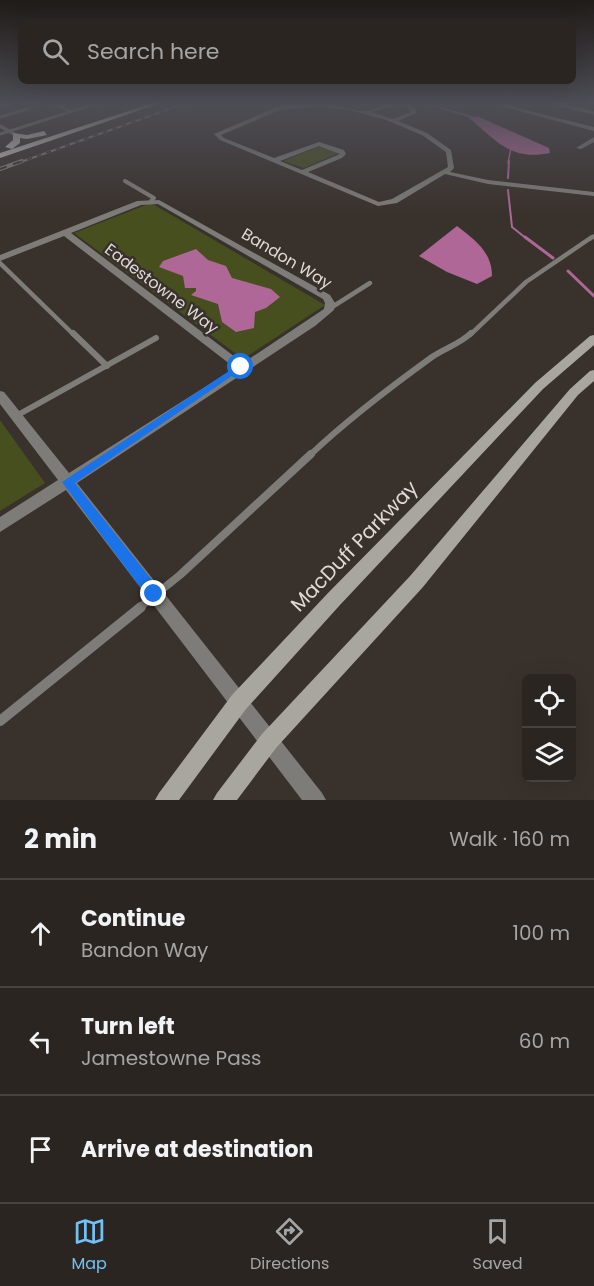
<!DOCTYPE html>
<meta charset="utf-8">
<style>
body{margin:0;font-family:Poppins,sans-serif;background:#332d2a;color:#f1f3f6}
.controls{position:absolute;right:18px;bottom:18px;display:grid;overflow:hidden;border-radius:9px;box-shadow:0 6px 24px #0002}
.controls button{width:54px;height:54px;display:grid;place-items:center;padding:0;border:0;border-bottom:2px solid #47423f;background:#2b2521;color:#f1f3f6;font:30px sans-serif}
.stop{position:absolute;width:18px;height:18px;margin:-14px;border:4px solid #1a73e8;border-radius:50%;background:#fff}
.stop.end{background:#1a73e8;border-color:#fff;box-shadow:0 2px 6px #0008}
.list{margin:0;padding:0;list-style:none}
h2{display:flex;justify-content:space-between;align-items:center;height:78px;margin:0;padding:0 24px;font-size:26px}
h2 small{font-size:20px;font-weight:400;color:#a6a5a5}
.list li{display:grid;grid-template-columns:39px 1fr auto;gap:18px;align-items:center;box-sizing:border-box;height:108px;padding:0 24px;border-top:2px solid #47423f}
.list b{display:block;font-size:22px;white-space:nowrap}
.list p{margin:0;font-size:20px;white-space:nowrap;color:#a6a5a5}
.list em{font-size:20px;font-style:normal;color:#a6a5a5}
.icon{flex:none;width:33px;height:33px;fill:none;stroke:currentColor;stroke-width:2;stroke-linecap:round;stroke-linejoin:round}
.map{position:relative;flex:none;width:594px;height:800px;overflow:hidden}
.search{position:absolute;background:#2b2521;box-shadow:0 6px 24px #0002;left:18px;right:18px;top:18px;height:66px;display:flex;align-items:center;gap:15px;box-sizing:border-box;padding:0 21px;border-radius:9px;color:#a6a5a5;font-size:22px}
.sheet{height:402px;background:#2b2521}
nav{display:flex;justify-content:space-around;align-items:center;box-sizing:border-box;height:84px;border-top:2px solid #47423f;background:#2b2521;font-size:16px;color:#a6a5a5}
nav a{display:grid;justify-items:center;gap:3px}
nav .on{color:#71c1f5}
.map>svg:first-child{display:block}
.green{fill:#474f1f}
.water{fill:#ae6796}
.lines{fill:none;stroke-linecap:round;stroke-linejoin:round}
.stream-far2{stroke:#ae6796;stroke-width:1.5}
.stream-far1{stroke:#ae6796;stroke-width:2}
.stream{stroke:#ae6796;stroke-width:3}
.lane-far5{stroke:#7e7c78;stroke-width:3}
.lane-far4{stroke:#7e7c78;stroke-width:4}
.lane-far3{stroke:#7e7c78;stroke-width:4.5}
.lane-far2{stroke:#7e7c78;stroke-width:6}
.lane-far1{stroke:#7e7c78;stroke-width:8}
.lane{stroke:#7e7c78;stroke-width:10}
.street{fill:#7e7c78;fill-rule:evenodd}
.secondary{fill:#a9a69f;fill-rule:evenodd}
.primary{fill:#cac6be;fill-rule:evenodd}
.rail-far1-casing{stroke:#867f7b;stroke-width:2}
.rail-casing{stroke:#867f7b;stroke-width:4}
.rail-far1{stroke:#39312c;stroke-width:1.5;stroke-dasharray:5;stroke-linecap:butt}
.rail{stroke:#39312c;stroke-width:2;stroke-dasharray:7;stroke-linecap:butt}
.route{fill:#1a73e8}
.labels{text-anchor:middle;stroke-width:5;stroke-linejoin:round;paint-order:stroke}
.street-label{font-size:16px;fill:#dfdad7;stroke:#39312c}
.near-street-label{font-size:20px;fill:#dfdad7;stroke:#39312c}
</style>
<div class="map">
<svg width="594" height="800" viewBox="0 0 594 800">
<rect width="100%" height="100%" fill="#39312c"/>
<g class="green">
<path d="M320 146 338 153 304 168 283 161Z"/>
<path d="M151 203 325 305 243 359 74 233Z"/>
<path d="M0 420 45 483 0 511Z"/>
</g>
<g class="water">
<path d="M477 116 549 148 550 153C510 161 497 141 469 118Z"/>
<path d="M457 226C475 240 492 252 492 276L477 284 447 272 419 256Z"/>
<path d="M196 249 208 260 226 266 232 278 271 289 280 297 266 308 255 312 254 328 236 332 222 322 218 304 191 295 196 291V288H185L183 276 159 267 163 261Z"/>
</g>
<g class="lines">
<g class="stream-far2">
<path d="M424 103 475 118"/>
<path d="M508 163 511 148"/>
</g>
<g class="stream-far1">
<path d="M508 178 509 161"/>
<path d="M508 190 512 227 527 239"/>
</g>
<g class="stream">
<path d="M525 237 553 258"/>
<path d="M568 271 594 296"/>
</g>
<g class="lane-far5">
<path d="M50 102 70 111"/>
<path d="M549 102 594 113"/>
<path d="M0 117 30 108"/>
<path d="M0 134 101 102"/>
</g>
<g class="lane-far4">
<path d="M125 181 154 198 151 201"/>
<path d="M590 239 594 236"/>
</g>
<g class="lane-far3">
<path d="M0 263 74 335"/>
<path d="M329 309 370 283"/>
<path d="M470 335 526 282 592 237"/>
</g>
<g class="lane-far2">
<path d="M73 333 107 366"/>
<path d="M16 416 156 338"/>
<path d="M309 456C348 419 389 388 432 357 445 348 460 344 471 333"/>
</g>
<path class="lane-far1" d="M139 608 180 575 311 454"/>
<path class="lane" d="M0 721 141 607"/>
<g class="street">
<path d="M12 102H20L0 108V104Z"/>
<path d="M318 102C328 104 359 112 366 111 385 108 395 92 416 109V113L398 121 427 133 451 150 454 168 450 172 488 180 594 192V196L488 184 445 174 397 203 378 206 220 140 214 134 277 107ZM397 105 407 107 411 112 393 119 371 112ZM318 106 349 110 386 120 422 135 446 152 448 167 392 199 379 202 308 172 342 158 346 154 344 150 319 142 274 158 224 138 221 135 280 110ZM319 146 340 154 302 170 280 161Z"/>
<path d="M486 102H494L594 127V131Z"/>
<path d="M0 124 18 134 19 135 14 136 0 128Z"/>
<path d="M594 137V142L581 149 576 148Z"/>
<path d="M159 200 330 295 335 303 334 310 315 326 77 483 322 793 326 800H302L66 490 0 532V517L58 480 0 404V391L4 392 69 473 235 368 64 236 0 261V255L137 201ZM158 204 323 299 325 303 324 309 243 363 71 233 141 205Z"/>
</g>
<g class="secondary">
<path d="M594 335V345L543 389 340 605 246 709 179 800H155L159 793 232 695 328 593 535 383 590 336Z"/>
<path d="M594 370V381L578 395 423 587 276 748 237 800H213L217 793 262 734 411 575 570 389 590 371Z"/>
</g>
<g class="primary">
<path d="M156 102H164L0 158V153Z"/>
<path d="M44 131 47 135 27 139 20 138V143L12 149 5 147 13 140V133L27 135Z"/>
</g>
<g class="rail-far1-casing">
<path id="rail-far1" d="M18 163 189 102"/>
</g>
<g class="rail-casing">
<path id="rail" d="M0 169 22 161"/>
</g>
<use href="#rail-far1" class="rail-far1"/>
<use href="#rail" class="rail"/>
</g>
<linearGradient id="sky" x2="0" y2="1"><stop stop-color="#1f1b18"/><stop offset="0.48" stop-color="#4e4e56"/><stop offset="1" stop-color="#4e4e56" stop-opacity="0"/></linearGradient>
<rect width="594" height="214" fill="url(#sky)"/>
<path class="route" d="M238 365 245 367 75 483 159 589V599L154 601 149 599 62 482Z"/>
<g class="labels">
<g class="street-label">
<text transform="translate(287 258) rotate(31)" y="6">Bandon Way</text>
<text transform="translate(162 288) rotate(37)" y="6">Eadestowne Way</text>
</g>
<g class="near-street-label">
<text transform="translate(354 546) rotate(-46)" y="7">MacDuff Parkway</text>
</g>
</g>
</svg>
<div class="controls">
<button><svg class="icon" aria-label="locate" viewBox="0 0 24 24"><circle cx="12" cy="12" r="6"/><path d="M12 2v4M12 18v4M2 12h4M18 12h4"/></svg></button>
<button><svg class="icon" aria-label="layers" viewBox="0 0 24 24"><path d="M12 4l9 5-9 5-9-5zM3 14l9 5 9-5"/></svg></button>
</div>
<div class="stop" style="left:241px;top:367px"></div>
<div class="stop end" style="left:154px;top:594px"></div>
<div class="search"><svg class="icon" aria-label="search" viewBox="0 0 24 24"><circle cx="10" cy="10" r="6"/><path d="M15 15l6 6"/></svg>Search here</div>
</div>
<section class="sheet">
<h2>2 min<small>Walk · 160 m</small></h2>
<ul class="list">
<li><svg class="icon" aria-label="ahead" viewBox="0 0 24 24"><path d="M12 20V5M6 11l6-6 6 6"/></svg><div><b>Continue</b><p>Bandon Way</p></div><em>100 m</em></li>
<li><svg class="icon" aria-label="left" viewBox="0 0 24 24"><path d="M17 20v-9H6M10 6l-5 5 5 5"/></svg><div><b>Turn left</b><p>Jamestowne Pass</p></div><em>60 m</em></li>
<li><svg class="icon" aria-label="arrive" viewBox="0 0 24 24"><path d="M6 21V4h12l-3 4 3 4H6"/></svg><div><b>Arrive at destination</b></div></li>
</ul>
</section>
<nav>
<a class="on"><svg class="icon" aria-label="map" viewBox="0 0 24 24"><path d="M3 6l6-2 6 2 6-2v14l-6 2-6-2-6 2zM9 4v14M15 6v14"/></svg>Map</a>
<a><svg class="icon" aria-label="directions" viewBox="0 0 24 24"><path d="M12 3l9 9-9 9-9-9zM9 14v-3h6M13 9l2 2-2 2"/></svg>Directions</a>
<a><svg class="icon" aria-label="saved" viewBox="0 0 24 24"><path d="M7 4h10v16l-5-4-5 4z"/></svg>Saved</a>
</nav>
